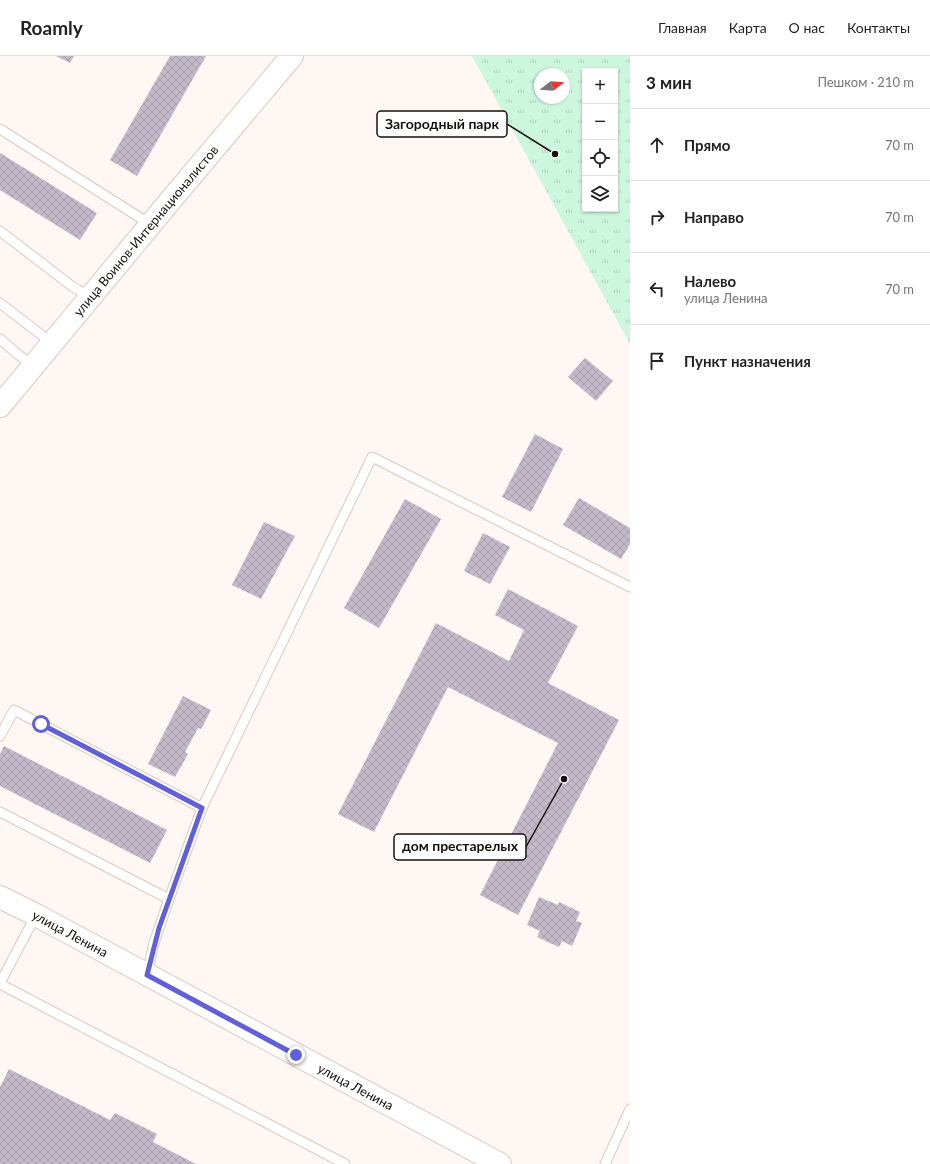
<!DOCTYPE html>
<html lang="ru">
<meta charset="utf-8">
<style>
body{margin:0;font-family:Lato,sans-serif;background:#f2f2f2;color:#222}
.controls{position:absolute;right:12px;top:12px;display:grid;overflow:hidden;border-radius:0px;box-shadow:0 1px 3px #0004}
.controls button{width:36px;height:36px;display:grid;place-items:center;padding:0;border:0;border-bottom:1px solid #e0e0e0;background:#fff;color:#222;font:20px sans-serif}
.compass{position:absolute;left:534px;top:12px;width:36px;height:36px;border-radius:50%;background:#fff;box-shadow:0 1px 3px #0004;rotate:73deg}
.stop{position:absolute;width:12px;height:12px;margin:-9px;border:3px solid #6160d8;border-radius:50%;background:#fff}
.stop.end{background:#6160d8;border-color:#fff;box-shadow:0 1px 4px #0008}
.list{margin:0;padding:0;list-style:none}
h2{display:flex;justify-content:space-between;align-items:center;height:52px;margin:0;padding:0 16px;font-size:17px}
h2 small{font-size:13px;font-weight:400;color:#767676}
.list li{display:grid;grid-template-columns:26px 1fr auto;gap:12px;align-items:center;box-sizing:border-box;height:72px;padding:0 16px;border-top:1px solid #e0e0e0}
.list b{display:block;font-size:15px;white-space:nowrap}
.list p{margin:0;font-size:13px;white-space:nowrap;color:#767676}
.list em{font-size:13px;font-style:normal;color:#767676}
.icon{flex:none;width:22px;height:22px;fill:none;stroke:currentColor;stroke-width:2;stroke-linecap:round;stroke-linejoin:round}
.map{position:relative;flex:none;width:630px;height:1108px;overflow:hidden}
header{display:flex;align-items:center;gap:24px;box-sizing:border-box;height:56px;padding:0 20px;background:#fff;border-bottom:1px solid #e0e0e0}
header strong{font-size:19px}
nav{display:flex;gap:22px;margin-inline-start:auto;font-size:14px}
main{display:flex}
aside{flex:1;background:#fff}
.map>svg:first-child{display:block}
.park{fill:url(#park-tufts);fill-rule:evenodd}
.building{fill:url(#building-cross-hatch)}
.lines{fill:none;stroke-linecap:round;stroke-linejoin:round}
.service-casing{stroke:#dbc9c0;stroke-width:11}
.tertiary-casing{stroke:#dbc9c0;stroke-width:24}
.primary-casing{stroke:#dbc9c0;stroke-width:24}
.service{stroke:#fff;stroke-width:9}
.tertiary{stroke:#fff;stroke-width:22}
.primary{stroke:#fff;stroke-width:22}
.route{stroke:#6160d8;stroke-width:5}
.labels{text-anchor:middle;stroke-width:3.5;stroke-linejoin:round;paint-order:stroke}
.street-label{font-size:13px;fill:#16100d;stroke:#fff}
.leader{fill:none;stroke:#16100d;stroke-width:1.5}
.callout-dot{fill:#16100d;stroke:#fff;stroke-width:1.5}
.callout{fill:#fff;stroke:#16100d;stroke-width:1.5}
.callout-label{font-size:14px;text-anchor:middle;font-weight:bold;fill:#16100d}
</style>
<header>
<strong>Roamly</strong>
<nav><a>Главная</a><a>Карта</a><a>О нас</a><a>Контакты</a></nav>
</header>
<main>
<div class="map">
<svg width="630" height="1108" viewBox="0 0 630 1108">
<defs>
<pattern id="park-tufts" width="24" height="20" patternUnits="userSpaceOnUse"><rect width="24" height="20" fill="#ccf6dd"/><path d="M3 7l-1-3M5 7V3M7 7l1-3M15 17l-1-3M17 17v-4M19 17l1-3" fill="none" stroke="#aed2bc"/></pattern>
<pattern id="building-cross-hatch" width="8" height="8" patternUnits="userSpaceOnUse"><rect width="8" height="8" fill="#c3bac9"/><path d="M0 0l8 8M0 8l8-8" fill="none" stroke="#a79fab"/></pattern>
</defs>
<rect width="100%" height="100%" fill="#fef7f3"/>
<path class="park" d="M472 0H630V288ZM585 15H615V153H585ZM540 18H564V42H540Z"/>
<g class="building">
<path d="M56 0H74L70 7Z"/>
<path d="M170 0H206L137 120 110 104Z"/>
<path d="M0 97 97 157 80 184 0 134Z"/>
<path d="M585 302 613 325 596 345 568 321Z"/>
<path d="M535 378 563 393 531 456 502 441Z"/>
<path d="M579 442 630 472V488L621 503 563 469Z"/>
<path d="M405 443 441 463 379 572 344 552Z"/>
<path d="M264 466 295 480 261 543 232 529Z"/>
<path d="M483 477 510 491 490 528 464 515Z"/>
<path d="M508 533 578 570 548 627 619 664 518 859 480 839 558 687 448 631 374 776 338 758 436 567 509 605 524 574 495 559Z"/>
<path d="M183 640 211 654 201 673 198 672 185 696 188 698 175 721 148 708Z"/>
<path d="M4 690 167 774 150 807 0 730V698Z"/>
<path d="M539 841 558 849 559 846 580 856 576 865 582 867 572 890 562 885 559 891 537 881 540 875 527 869Z"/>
<path d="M9 1013 110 1064 115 1057 157 1078 153 1086 196 1108H0V1031Z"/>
</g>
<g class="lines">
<g class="service-casing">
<g id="service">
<path d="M0 73 150 168"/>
<path d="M0 175 73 231 91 241"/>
<path d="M0 247 52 287"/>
<path d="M0 283 33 311"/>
<path d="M0 680 14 654 202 752"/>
<path d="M0 756 169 843"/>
<path d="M147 918 154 887 169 843 202 752 372 401 630 531"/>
<path d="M0 927 36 859"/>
<path d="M0 928 345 1108"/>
<path d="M605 1108 630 1053"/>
</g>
</g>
<g class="tertiary-casing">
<g id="tertiary">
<path id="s1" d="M0 350 170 145 292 0"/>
</g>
</g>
<g class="primary-casing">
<g id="primary">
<path id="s2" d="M0 841 36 859 500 1108"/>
</g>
</g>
<use href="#service" class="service"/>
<use href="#tertiary" class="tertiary"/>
<use href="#primary" class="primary"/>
</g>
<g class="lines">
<path class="route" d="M41 668 202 752 159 872 147 919 296 999"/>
</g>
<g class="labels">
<g class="street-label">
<text dy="5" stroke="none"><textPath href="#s1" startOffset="228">улица Воинов-Интернационалистов</textPath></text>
<text dy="5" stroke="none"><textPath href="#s2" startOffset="79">улица Ленина</textPath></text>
<text dy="5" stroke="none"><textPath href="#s2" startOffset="403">улица Ленина</textPath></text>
</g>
</g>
<path class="leader" d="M555 98L507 68M564 723L526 791"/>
<g class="callout-dot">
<circle cx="555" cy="98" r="4"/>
<circle cx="564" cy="723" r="4"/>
</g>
<g class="callout">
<rect x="377" y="55" width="130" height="26" rx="4"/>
<rect x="394" y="778" width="132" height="26" rx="4"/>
</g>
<g class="callout-label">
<text x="442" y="73">Загородный парк</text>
<text x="460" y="795">дом престарелых</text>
</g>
</svg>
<div class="controls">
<button>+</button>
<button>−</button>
<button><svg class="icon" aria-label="locate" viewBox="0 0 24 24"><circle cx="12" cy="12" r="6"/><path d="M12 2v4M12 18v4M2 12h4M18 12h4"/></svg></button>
<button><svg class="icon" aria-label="layers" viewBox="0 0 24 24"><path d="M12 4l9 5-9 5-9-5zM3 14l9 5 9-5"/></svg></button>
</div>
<svg class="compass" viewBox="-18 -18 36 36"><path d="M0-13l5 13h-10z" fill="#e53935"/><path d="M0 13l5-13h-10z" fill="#767676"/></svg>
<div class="stop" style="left:41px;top:668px"></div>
<div class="stop end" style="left:296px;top:999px"></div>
</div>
<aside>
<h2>3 мин<small>Пешком · 210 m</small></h2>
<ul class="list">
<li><svg class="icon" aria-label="ahead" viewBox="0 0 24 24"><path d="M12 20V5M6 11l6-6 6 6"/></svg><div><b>Прямо</b></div><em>70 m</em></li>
<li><svg class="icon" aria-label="right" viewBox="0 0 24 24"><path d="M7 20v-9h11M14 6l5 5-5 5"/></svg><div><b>Направо</b></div><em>70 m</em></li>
<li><svg class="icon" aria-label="left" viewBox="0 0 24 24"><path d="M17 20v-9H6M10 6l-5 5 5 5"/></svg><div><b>Налево</b><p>улица Ленина</p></div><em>70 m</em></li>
<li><svg class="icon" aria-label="arrive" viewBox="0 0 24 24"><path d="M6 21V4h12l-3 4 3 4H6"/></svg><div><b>Пункт назначения</b></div></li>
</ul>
</aside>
</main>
